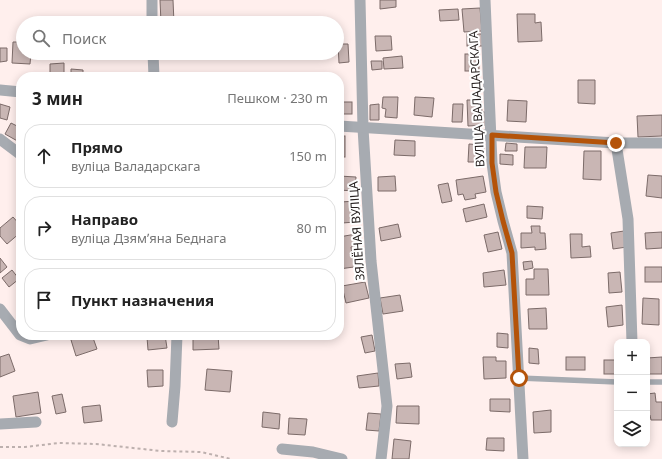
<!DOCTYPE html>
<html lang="ru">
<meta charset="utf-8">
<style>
body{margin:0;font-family:"Noto Sans",sans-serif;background:#f2f2f2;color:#222}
.controls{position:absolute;right:12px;bottom:12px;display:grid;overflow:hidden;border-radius:8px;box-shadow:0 2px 10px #0003}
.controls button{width:36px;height:36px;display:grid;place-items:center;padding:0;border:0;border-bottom:1px solid #e0e0e0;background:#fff;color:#222;font:20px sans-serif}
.stop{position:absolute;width:12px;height:12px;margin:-9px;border:3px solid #b45309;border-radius:50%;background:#fff}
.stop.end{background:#b45309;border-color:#fff;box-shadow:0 1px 4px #0008}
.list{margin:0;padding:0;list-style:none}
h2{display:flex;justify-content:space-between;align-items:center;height:52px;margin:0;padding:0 16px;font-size:17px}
h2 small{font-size:13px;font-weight:400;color:#767676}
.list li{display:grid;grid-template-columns:26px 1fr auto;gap:12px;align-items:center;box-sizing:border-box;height:64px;margin:0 8px 8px;padding:0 8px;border:1px solid #e0e0e0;border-radius:16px}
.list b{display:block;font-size:15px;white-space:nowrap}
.list p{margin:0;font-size:13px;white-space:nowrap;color:#767676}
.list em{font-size:13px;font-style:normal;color:#767676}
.icon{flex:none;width:22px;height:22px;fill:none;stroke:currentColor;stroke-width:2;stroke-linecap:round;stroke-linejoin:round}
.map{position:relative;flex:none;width:662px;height:459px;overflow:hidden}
.search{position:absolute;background:#fff;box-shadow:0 2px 10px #0003;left:16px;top:16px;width:328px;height:44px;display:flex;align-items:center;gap:10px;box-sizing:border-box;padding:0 14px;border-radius:22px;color:#767676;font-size:15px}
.panel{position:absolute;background:#fff;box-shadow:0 2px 10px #0003;left:16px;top:72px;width:328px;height:268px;border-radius:16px}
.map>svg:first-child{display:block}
.building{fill:#c9b6b4;stroke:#7c6b69}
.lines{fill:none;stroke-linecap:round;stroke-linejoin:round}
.path{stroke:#bdb0ae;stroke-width:2;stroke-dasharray:3 3;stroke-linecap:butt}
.lane{stroke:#a7abb1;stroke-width:5.5}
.street{stroke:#a7abb1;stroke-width:11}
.route{stroke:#b45309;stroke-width:5}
.labels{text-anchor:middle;stroke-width:4;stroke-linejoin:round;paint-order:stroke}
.street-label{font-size:12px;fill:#26201f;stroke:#fff}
</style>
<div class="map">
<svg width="662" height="459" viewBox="0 0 662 459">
<rect width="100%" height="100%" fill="#ffefed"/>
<g class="building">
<path d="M160 0H173L174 23H161Z"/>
<path d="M380 0H396V7L380 9Z"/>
<path d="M480 8 482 31 464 32 462 9Z"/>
<path d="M458 9 459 20 440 21 439 10Z"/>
<path d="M517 14H535V23L541 22 542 41 518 42Z"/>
<rect x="467" y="34" width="18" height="12"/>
<path d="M375 36H391L392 50 376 51Z"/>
<path d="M13 42H23V53H31L30 64 12 63Z"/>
<path d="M338 44H348L349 62 339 63Z"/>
<path d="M0 48H7V61L0 62Z"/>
<rect x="184" y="53" width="22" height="4"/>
<rect x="465" y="54" width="14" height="17"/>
<path d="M402 56 403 68 384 69 383 58Z"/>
<path d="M371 61H382V69L372 70Z"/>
<path d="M64 63V76L50 77V64Z"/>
<path d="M71 69 83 70V77H71Z"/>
<rect x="128" y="73" width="10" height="4"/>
<path d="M578 80H595V104L578 103Z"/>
<path d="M383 97H398L397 118 385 117 386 109 382 108Z"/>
<path d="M415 97 434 98 432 117 414 115Z"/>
<path d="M467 100H481L482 112H485L486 125 468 126Z"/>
<path d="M508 100 527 101 526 122 507 121Z"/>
<rect x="339" y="102" width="13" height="12"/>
<path d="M0 104 10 107 7 120 0 118Z"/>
<path d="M379 104V120H370V105Z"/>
<path d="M453 104H463L462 122H452Z"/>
<path d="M662 115V136L638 137 637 116Z"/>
<path d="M11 123 21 128V143L5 134Z"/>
<rect x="339" y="136" width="6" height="21"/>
<path d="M395 140 415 141V156L394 155Z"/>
<path d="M506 143 517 144V151H505Z"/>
<path d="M469 144 484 145 483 162H468Z"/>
<path d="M525 147H547L546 168H524Z"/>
<path d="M584 151H601V180L583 179Z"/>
<path d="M500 154 513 155V165L500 164Z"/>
<path d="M648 175 662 176V198L646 196Z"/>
<path d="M339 176 356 177 355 191 339 190Z"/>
<path d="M395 176 396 191H378V177Z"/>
<path d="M483 176 486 192 475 194 476 198 465 200 463 194 458 195 456 180Z"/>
<path d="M448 183 452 201 442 203 438 185Z"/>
<path d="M355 201 356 222 342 223 341 202Z"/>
<path d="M484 204 487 217 466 222 463 209Z"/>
<path d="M527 206 543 207 542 219 527 218Z"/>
<path d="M13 217 21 226V232L7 244 0 236V228Z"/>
<path d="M398 224 401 237 381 241 379 228Z"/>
<path d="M531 226H540V233H545L546 249 535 250V247L521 248V233H532Z"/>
<path d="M624 231 627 247 613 249 611 233Z"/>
<path d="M498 232 502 249 488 252 484 235Z"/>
<path d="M662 232V248L646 249 645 233Z"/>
<path d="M356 234 358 245 351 247 354 267 339 269V237Z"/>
<path d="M570 234H582V247L590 246 591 257 571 258Z"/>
<path d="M0 258 7 267 0 273Z"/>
<path d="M532 261 533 268 524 270 523 262Z"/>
<rect x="645" y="267" width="17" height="15"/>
<path d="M534 269H548L549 295H526V279H534Z"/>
<path d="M12 270 19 279 9 287 2 278Z"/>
<path d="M504 270 506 285 484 287 483 273Z"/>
<path d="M620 272 622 292 609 293 608 273Z"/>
<path d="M365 282 369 298 346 303 342 286Z"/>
<path d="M400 295 403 311 383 314 380 298Z"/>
<path d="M643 298 659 299V325L642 324Z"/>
<path d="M622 305 623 325 608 327 606 307Z"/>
<path d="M546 308 547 329H529L528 309Z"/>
<path d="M497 333 508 334V348L497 347Z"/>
<path d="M86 335H92L97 349 76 356 71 340Z"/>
<path d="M165 335 167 348 148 350 147 337Z"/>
<path d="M218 335 219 349 193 350V336Z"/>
<path d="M372 335 375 351 365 353 361 337Z"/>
<path d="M529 348 538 349 539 364 529 363Z"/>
<path d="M9 354 15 371 0 377V357Z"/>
<path d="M483 357H496V361H506V378L484 379Z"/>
<rect x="566" y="357" width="19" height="13"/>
<path d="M662 357V374H647V358Z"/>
<rect x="604" y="360" width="13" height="14"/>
<path d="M410 363 412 377 397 379 395 364Z"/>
<path d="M207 369 232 371 230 392 205 390Z"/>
<path d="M147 370H163V386L148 387Z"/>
<path d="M378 373 379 386 359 388 357 376Z"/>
<path d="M38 392 41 413 16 417 13 396Z"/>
<path d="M655 393 656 402H662V420H651L650 415H647V394Z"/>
<path d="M62 394 66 412 56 414 52 396Z"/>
<path d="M490 399H510V412L490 411Z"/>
<path d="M100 405 102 421 84 423 82 407Z"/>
<path d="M397 406H419V424L396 423Z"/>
<path d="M551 410V432L534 433 533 412Z"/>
<path d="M263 412 280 414 279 429 262 427Z"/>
<path d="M368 413 381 414 379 431 366 430Z"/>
<path d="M289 418 307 419 305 435 288 434Z"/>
<path d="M487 438H504V451L486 450Z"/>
<path d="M394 439 411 441 409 459H392Z"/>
</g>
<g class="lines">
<path class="path" d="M0 447H25L59 443 96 444 161 451 201 452 231 459"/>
<g class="lane">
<path d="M519 378 617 382"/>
<path d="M647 382H662"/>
</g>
<g class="street">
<path d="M152 0V23"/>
<path d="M360 0 363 128 371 261 387 406 381 459"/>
<path d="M485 0 492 163 496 192 503 221 512 253 523 459"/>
<path d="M153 53 154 77"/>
<path d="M0 90 21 92"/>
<path d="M339 126 616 143H662"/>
<path d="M0 139 21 155"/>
<path d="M616 143 628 219 632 342"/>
<path d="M0 309 20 335 30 339 47 335"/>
<path d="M172 422 175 386 177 335"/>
<path d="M0 424 36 422"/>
<path d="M282 449 313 452 342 459"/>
</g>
</g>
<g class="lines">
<path class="route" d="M519 378 512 253 503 221 496 192 492 163V135L616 143"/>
</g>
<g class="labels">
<g class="street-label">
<text transform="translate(477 99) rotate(-93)" y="4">ВУЛІЦА ВАЛАДАРСКАГА</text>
<text transform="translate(357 231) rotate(-94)" y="4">ЗЯЛЁНАЯ ВУЛІЦА</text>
</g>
</g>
</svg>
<div class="controls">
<button>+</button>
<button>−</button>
<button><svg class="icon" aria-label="layers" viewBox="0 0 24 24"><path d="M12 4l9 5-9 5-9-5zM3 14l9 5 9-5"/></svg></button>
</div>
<div class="stop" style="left:519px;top:378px"></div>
<div class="stop end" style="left:616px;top:143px"></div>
<div class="search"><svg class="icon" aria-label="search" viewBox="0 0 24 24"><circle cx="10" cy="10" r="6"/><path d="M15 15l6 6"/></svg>Поиск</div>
<section class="panel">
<h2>3 мин<small>Пешком · 230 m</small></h2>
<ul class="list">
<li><svg class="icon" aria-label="ahead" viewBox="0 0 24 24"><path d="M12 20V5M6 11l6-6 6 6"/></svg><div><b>Прямо</b><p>вуліца Валадарскага</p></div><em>150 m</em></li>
<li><svg class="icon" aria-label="right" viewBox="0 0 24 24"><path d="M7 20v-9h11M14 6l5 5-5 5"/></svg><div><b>Направо</b><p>вуліца Дзямʼяна Беднага</p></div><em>80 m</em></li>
<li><svg class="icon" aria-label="arrive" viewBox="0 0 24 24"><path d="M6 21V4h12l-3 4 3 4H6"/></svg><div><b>Пункт назначения</b></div></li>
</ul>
</section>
</div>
